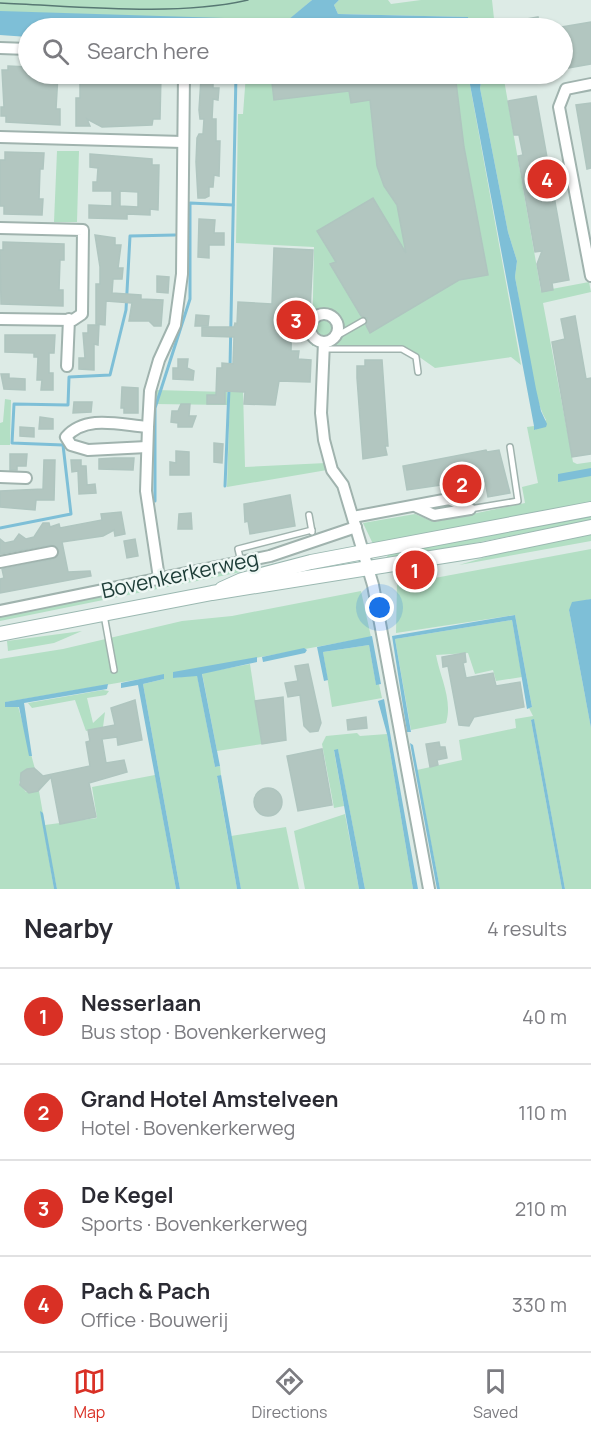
<!DOCTYPE html>
<meta charset="utf-8">
<style>
body{margin:0;font-family:Manrope,sans-serif;background:#f7f7f7;color:#2b2b33}
.you{position:absolute;left:380px;top:608px;width:21px;height:21px;margin:-15px;border:4px solid #fff;border-radius:50%;background:#1a73e8;box-shadow:0 0 0 9px #1a73e833}
.badge{display:grid;place-items:center;width:39px;height:39px;border-radius:50%;background:#d93025;color:#fff;font-size:20px;font-weight:700}
.pin{position:absolute;translate:-50% -50%;border:3px solid #fff;box-shadow:0 2px 6px #0006}
.list{margin:0;padding:0;list-style:none}
h2{display:flex;justify-content:space-between;align-items:center;height:78px;margin:0;padding:0 24px;font-size:26px}
h2 small{font-size:20px;font-weight:400;color:#7c7c81}
.list li{display:grid;grid-template-columns:39px 1fr auto;gap:18px;align-items:center;box-sizing:border-box;height:96px;padding:0 24px;border-top:2px solid #e1e1e2}
.list b{display:block;font-size:22px;white-space:nowrap}
.list p{margin:0;font-size:20px;white-space:nowrap;color:#7c7c81}
.list em{font-size:20px;font-style:normal;color:#7c7c81}
.icon{flex:none;width:33px;height:33px;fill:none;stroke:currentColor;stroke-width:2;stroke-linecap:round;stroke-linejoin:round}
.map{position:relative;flex:none;width:591px;height:889px;overflow:hidden}
.search{position:absolute;background:#fff;box-shadow:0 2px 4px #0004;left:18px;right:18px;top:18px;height:66px;display:flex;align-items:center;gap:15px;box-sizing:border-box;padding:0 21px;border-radius:33px;color:#7c7c81;font-size:22px}
.sheet{height:462px;background:#fff}
nav{display:flex;justify-content:space-around;align-items:center;box-sizing:border-box;height:84px;border-top:2px solid #e1e1e2;background:#fff;font-size:16px;color:#7c7c81}
nav a{display:grid;justify-items:center;gap:3px}
nav .on{color:#d93025}
.map>svg:first-child{display:block}
.green{fill:#b3dfc4}
.water{fill:#7ebfd7}
.lines{fill:none;stroke-linecap:round;stroke-linejoin:round}
.stream{stroke:#7ebfd7;stroke-width:3}
.building{fill:#b2c6c0;stroke:#afc5bf;stroke-width:1.5;fill-rule:evenodd}
.lane-casing{stroke:#a0b3ae;stroke-width:8}
.street-casing{stroke:#a0b3ae;stroke-width:14}
.secondary-casing{stroke:#9bb8b1;stroke-width:16}
.lane{stroke:#fff;stroke-width:5}
.street{stroke:#fff;stroke-width:10}
.secondary{stroke:#fff;stroke-width:14}
.tram{stroke:#577873;stroke-width:1.5}
.labels{text-anchor:middle;stroke-width:5;stroke-linejoin:round;paint-order:stroke}
.street-label{font-size:21px;fill:#1d3c37;stroke:#eef7f4}
</style>
<div class="map">
<svg width="591" height="889" viewBox="0 0 591 889">
<rect width="100%" height="100%" fill="#ddebe6"/>
<g class="green">
<path d="M0 0H312L289 20 238 18 170 22 0 14Z"/>
<path d="M339 0H388L391 4 421 0H492L495 28H469L467 17 338 14 334 5Z"/>
<path d="M246 74H468L521 365 511 357 435 368 408 349 312 346 314 247 236 243 238 114H243Z"/>
<path d="M482 74H503L541 291 589 282 591 292 543 303 573 462 577 464 591 462V503L373 544 363 523 415 514 434 522 525 503 522 487 538 483 527 427 534 426 535 430 546 420C530 393 522 312 515 277L517 261 508 232 480 88Z"/>
<path d="M57 151H79L77 222H54Z"/>
<path d="M156 390 227 392V405L154 404Z"/>
<path d="M235 390H243L245 467 326 463 327 470 227 487 230 391Z"/>
<path d="M5 399 11 400 10 445H0V423L3 422Z"/>
<path d="M591 513V520L390 560 387 557 389 553Z"/>
<path d="M591 532V541L459 565 543 540Z"/>
<path d="M591 549V599L578 602 569 610 591 728V889H565L534 720H531L562 889H440L417 770 462 760 459 740 516 728 515 719 533 716 529 708 532 707 515 615 396 633 397 585Z"/>
<path d="M267 561 241 572 0 621V616Z"/>
<path d="M361 591 371 637 173 673V678L197 675 215 767 220 766 221 775 217 777 237 889H180L143 684 164 679V675L6 702 5 707 18 706 35 769 23 772 19 783 26 792 39 791 45 825 97 818 92 787 155 775 176 889H57L41 812 54 889H0V659L63 649 182 621 232 616Z"/>
<path d="M512 620 522 677 496 681 493 670 475 674 468 653 436 655C440 677 453 700 446 723L411 730 395 639Z"/>
<path d="M82 631 54 643 8 651 7 641Z"/>
<path d="M369 645 376 684H379L382 698 332 707 323 652Z"/>
<path d="M250 664 262 744 217 751 202 673Z"/>
<path d="M103 690 109 691 106 695 87 698 93 723 105 712 103 727 86 731 75 700 32 708 28 703Z"/>
<path d="M357 733 360 736 387 734 413 889H365L338 750 334 751 344 806 334 808 322 744 326 736Z"/>
<path d="M345 814 359 889H305L294 831Z"/>
<path d="M286 827 299 889H241L231 836Z"/>
</g>
<g class="water">
<path d="M312 0H339L334 5 338 14 468 17 469 28H28V37L0 35V11L288 20Z"/>
<path d="M468 74 482 75 480 88 508 232 517 261 515 277 536 389 541 411 547 424 546 427 534 430V426Z"/>
<path d="M591 468V476L558 482V474Z"/>
<path d="M591 599V728L569 610 572 602Z"/>
<path d="M515 615 532 707 527 709 512 620 395 639 411 732H407L392 636Z"/>
<path d="M372 636 381 684 376 685 369 645 323 652 328 680 324 681 317 647Z"/>
<path d="M304 648 307 650 305 653 263 662 262 657Z"/>
<path d="M257 657V662L202 674 220 766 215 767 197 676 173 678V672Z"/>
<path d="M164 674V679L143 684 180 889H176L138 685 121 688V683Z"/>
<path d="M108 684 107 689 24 703 32 756H29L19 707H5V702Z"/>
<path d="M384 699 418 889H413L387 734 378 701Z"/>
<path d="M534 719 565 889H562L531 720Z"/>
<path d="M410 743 413 745 440 889H437Z"/>
<path d="M338 749 365 889H359L334 750Z"/>
<path d="M221 775 241 889H237L217 776Z"/>
<path d="M40 811 43 813 57 889H54Z"/>
</g>
<g class="lines">
<g class="stream">
<path d="M230 367 236 74"/>
<path d="M225 486 229 389"/>
<path d="M155 501V408L190 299V203L233 205"/>
<path d="M0 528 71 514 63 445 12 443 14 404 68 405 69 377 110 375 126 310 130 236 175 235"/>
</g>
</g>
<g class="building">
<path d="M538 17 540 28H496L495 25Z"/>
<path d="M591 22V64L562 69V27Z"/>
<path d="M8 66 28 67V74H58L56 109H60V125L6 122V116H1V107H4L2 70H8Z"/>
<path d="M77 74 161 75 160 119H153L152 125 102 127 87 119 90 126H76V98H80V81H77Z"/>
<path d="M271 74H455L464 147 488 275 459 280 370 333 366 325 367 318 361 316 330 264 336 262 317 231 373 198 406 253 397 205 384 186 377 166 370 100 351 103 349 91 274 100Z"/>
<path d="M201 78 213 79V88H219L218 100 213 99 212 119H216V141H220L219 176 214 175 213 187H209V196L205 198H198L196 162 197 138 199 134H203L204 119H200L199 110Z"/>
<path d="M536 96 569 280 552 283 553 290 542 292 537 264 542 251 535 252 518 156 523 155 519 135H514L508 101Z"/>
<path d="M591 103V168L587 169 576 105Z"/>
<path d="M5 152 44 153 43 169H40L39 199H43L42 215 4 214V206H0V160H5Z"/>
<path d="M90 154 152 159V165H159L158 210 150 209V215L127 214V219L89 218V205L112 206V191H93V182H97L98 168 90 167ZM120 191 138 192V207L120 206Z"/>
<path d="M199 219 215 220 214 233H224V245H209V258L198 257Z"/>
<path d="M95 235 115 238V245H121L118 268H123L122 279H113L112 293 141 295V299L163 300 161 326H154L149 321H129L132 303 106 301 105 325 96 324V284H100V267Z"/>
<path d="M3 242 64 244V260H60L59 290H63V306L1 304 0 250H3Z"/>
<path d="M274 248 313 250 310 311H298L292 316 291 351H299L298 359 311 360 310 382 279 381 275 405 244 404 245 392 225 391V404H207V395H216L217 368H222V363L233 364 234 337 202 336V327H234L235 323 237 324 238 302 272 304Z"/>
<path d="M157 276 169 277 168 293 157 292Z"/>
<path d="M196 315 209 316 208 326H195Z"/>
<path d="M575 316 586 379 591 378V454L572 457 552 342 565 339 561 319Z"/>
<path d="M88 325H99L98 345 94 344V370L79 369V358H85L83 333H88Z"/>
<path d="M5 335H55L54 353H49V373H53V390H41L42 380H37L38 357H34V353L5 352Z"/>
<path d="M178 359H188L187 368 194 371 193 380 173 379V368H178Z"/>
<path d="M365 360H382L388 446H385L387 455 363 459 357 378V366H365Z"/>
<path d="M1 374H9V378L25 379V390L4 389Z"/>
<path d="M122 387 138 388V413H124V408H121Z"/>
<path d="M74 402H92L91 412 73 413Z"/>
<path d="M181 404H190L189 416H196L192 427H178V423L171 422 172 411H178Z"/>
<path d="M40 417 53 419V429H39Z"/>
<path d="M20 427 34 428V437L20 436Z"/>
<path d="M214 443 223 444 222 463 214 462Z"/>
<path d="M486 450 487 452 499 450 510 493 488 497 485 481 460 487 455 483 407 490 403 466Z"/>
<path d="M176 451 189 452V475H170V462L176 463Z"/>
<path d="M10 454H27L26 466H17V470H10Z"/>
<path d="M114 458H134L133 470 99 469V459Z"/>
<path d="M44 460H55L54 500H36L35 510 0 507V491L43 489Z"/>
<path d="M71 460H81V466H86L87 485 95 484 96 493 79 494 78 471 72 472Z"/>
<path d="M290 495 295 526 250 534 248 521 245 522 244 504Z"/>
<path d="M121 512 125 534 115 536 114 530 103 536 62 542 68 572 90 571 91 576 0 593V579L4 578 2 569 53 559 59 551 57 547 51 545 0 554V539L5 543 14 541 19 534 26 539 34 537 43 523H49L50 527 59 524 60 528 102 520 101 514Z"/>
<path d="M191 513 192 529H178L179 514Z"/>
<path d="M135 539 138 556 127 558 124 541Z"/>
<path d="M465 653 466 662 463 663 466 678 493 673 496 686 520 682 524 707 474 717 469 726 459 725 448 666 443 667 442 657Z"/>
<path d="M308 664 321 723 318 731 310 732 304 726 300 695 288 697 285 683 298 681 295 666Z"/>
<path d="M283 697 286 740 262 744 255 701Z"/>
<path d="M135 700 142 740 118 745 117 737 102 739 106 763 124 760 127 772 89 783 96 817 60 824 51 777 38 791 29 793 20 785 21 773 27 769 34 768 43 776 90 766 86 742 90 741 88 730 115 725 111 708Z"/>
<path d="M366 717 367 728 348 730 347 720Z"/>
<path d="M439 742 440 747H445L447 758 437 760 438 765 430 767 426 744Z"/>
<path d="M322 749 332 805 298 811 287 756Z"/>
<circle cx="268" cy="802" r="14"/>
</g>
<g class="lines">
<g class="lane-casing">
<g id="lane">
<path d="M335 337 363 321"/>
<path d="M323 349H402L416 357 418 372"/>
<path d="M470 509 518 501 510 447"/>
<path d="M309 515 312 532"/>
<path d="M241 562 238 549 312 530"/>
<path d="M104 615 114 670"/>
</g>
</g>
<g class="street-casing">
<g id="street">
<path d="M0 48 28 49"/>
<path d="M591 84 566 89 559 107 591 276"/>
<path d="M0 137 183 142"/>
<path d="M0 228 83 230 82 314 73 320 0 319"/>
<circle cx="324" cy="328" r="14"/>
<path d="M324 342 321 413 324 440 332 470 343 485 373 585 429 889"/>
<path d="M67 366 69 319"/>
<path d="M147 447 88 450 71 445 66 437C86 414 120 425 148 427"/>
<path d="M0 477 26 478"/>
<path d="M417 507 434 515 470 509"/>
<path d="M353 517 449 499 470 509"/>
<path d="M0 562 52 552"/>
<path d="M159 578 146 491 148 427 150 391 159 360 175 325 182 274 184 74"/>
<path d="M0 611 270 556 356 527"/>
</g>
</g>
<g class="secondary-casing">
<g id="secondary">
<path d="M222 589 242 580 311 562 591 509"/>
<path d="M0 634 212 593 481 550 591 527"/>
</g>
</g>
<use href="#lane" class="lane"/>
<use href="#street" class="street"/>
<use href="#secondary" class="secondary"/>
<path class="tram" d="M0 3C76 6 175 17 248 0"/>
</g>
<g class="labels">
<g class="street-label">
<text transform="translate(180 575) rotate(-12)" y="7">Bovenkerkerweg</text>
</g>
</g>
</svg>
<div class="you"></div>
<div class="pin badge" style="left:415px;top:570px">1</div>
<div class="pin badge" style="left:462px;top:484px">2</div>
<div class="pin badge" style="left:296px;top:320px">3</div>
<div class="pin badge" style="left:547px;top:179px">4</div>
<div class="search"><svg class="icon" aria-label="search" viewBox="0 0 24 24"><circle cx="10" cy="10" r="6"/><path d="M15 15l6 6"/></svg>Search here</div>
</div>
<section class="sheet">
<h2>Nearby<small>4 results</small></h2>
<ul class="list">
<li><span class="badge">1</span><div><b>Nesserlaan</b><p>Bus stop · Bovenkerkerweg</p></div><em>40 m</em></li>
<li><span class="badge">2</span><div><b>Grand Hotel Amstelveen</b><p>Hotel · Bovenkerkerweg</p></div><em>110 m</em></li>
<li><span class="badge">3</span><div><b>De Kegel</b><p>Sports · Bovenkerkerweg</p></div><em>210 m</em></li>
<li><span class="badge">4</span><div><b>Pach &amp; Pach</b><p>Office · Bouwerij</p></div><em>330 m</em></li>
</ul>
</section>
<nav>
<a class="on"><svg class="icon" aria-label="map" viewBox="0 0 24 24"><path d="M3 6l6-2 6 2 6-2v14l-6 2-6-2-6 2zM9 4v14M15 6v14"/></svg>Map</a>
<a><svg class="icon" aria-label="directions" viewBox="0 0 24 24"><path d="M12 3l9 9-9 9-9-9zM9 14v-3h6M13 9l2 2-2 2"/></svg>Directions</a>
<a><svg class="icon" aria-label="saved" viewBox="0 0 24 24"><path d="M7 4h10v16l-5-4-5 4z"/></svg>Saved</a>
</nav>
